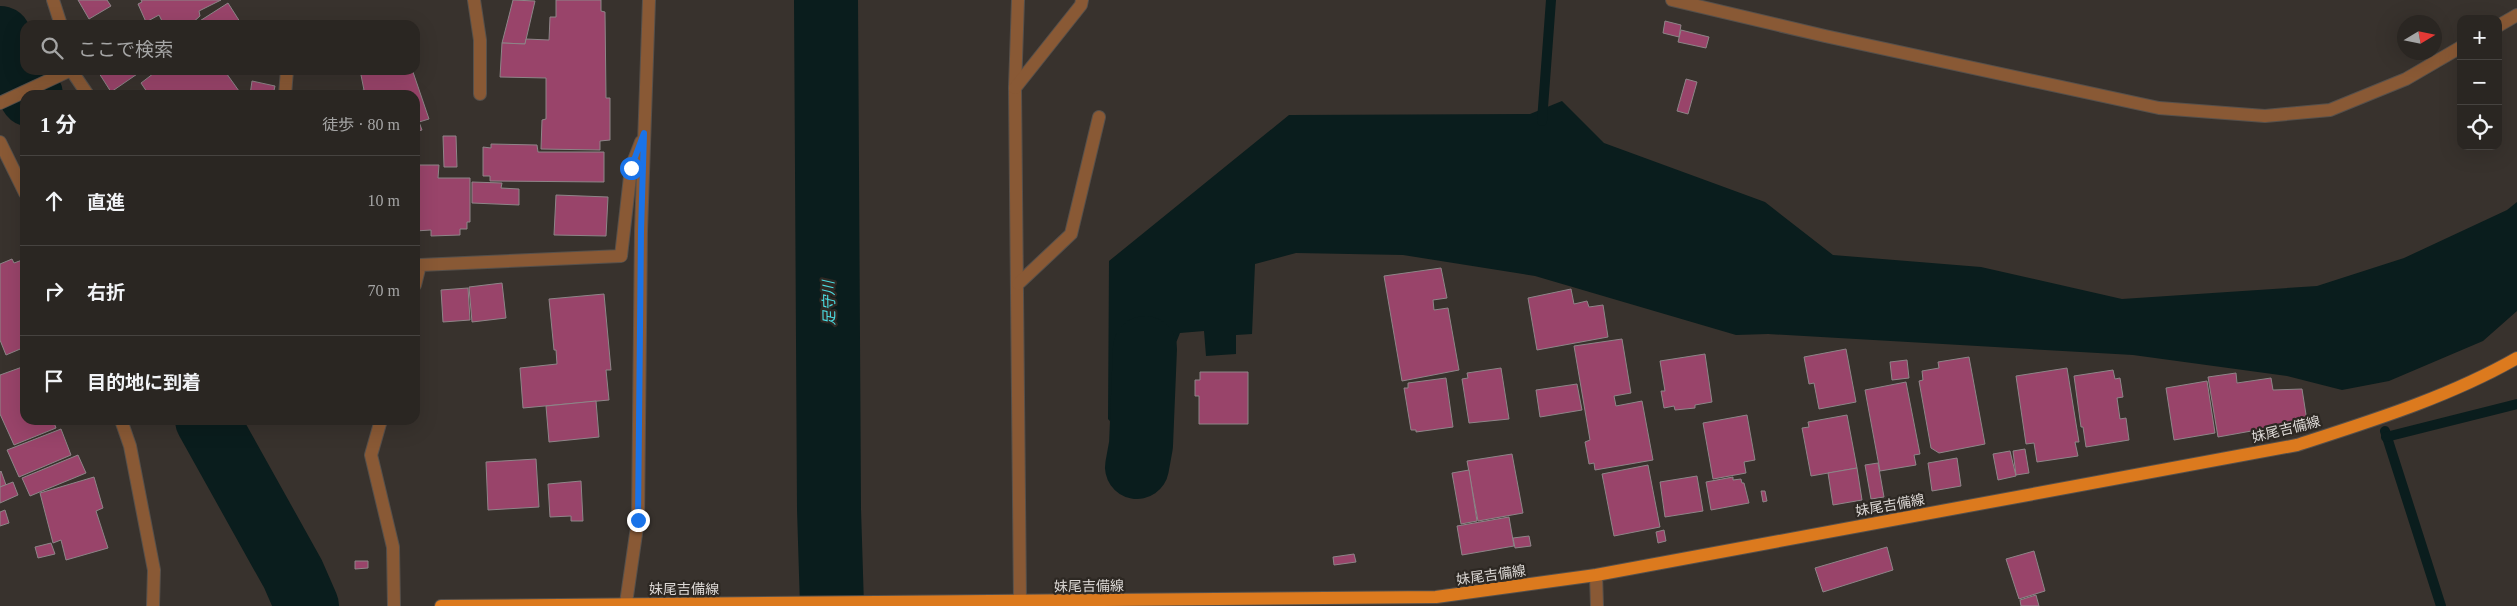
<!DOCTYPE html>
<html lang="ja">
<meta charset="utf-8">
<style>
body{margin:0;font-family:"Times New Roman","Noto Sans JP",serif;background:#322e2a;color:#f1f3f6}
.controls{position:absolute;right:15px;top:15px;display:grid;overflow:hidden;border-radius:10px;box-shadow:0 5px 20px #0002}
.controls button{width:45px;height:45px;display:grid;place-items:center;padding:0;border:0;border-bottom:1px solid #464340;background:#2a2622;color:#f1f3f6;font:25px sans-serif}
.compass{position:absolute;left:2397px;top:15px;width:45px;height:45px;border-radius:50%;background:#2a2622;box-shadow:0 5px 20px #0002;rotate:80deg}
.stop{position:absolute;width:15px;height:15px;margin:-11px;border:4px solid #1a73e8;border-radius:50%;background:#fff}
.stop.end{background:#1a73e8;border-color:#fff;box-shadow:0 1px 5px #0008}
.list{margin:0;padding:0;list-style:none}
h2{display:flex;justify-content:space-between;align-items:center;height:65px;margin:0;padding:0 20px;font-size:21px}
h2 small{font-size:16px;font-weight:400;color:#a5a5a5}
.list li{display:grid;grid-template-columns:32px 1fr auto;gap:15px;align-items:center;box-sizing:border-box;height:90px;padding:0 20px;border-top:1px solid #464340}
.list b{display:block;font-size:19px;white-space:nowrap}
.list em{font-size:16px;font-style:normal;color:#a5a5a5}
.icon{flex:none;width:28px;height:28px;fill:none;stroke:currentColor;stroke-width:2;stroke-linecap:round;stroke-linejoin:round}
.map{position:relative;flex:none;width:2517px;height:606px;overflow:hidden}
.search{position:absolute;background:#2a2622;box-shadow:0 5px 20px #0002;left:20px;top:20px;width:400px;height:55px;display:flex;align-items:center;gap:12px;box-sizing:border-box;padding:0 18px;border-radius:15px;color:#a5a5a5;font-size:19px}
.panel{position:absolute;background:#2a2622;box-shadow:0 5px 20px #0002;left:20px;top:90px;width:400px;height:335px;border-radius:15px}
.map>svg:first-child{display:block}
.water{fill:#0a1d1d}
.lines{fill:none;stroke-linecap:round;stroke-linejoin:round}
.stream{stroke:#0a1d1d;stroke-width:10}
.river{stroke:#0a1d1d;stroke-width:64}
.building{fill:#99446a;stroke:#8e8588}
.minor-casing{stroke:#56504b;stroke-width:14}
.major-casing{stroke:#56504b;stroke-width:14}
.minor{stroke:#895935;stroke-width:12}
.major{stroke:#dc7a1e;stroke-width:12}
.route{stroke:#1a73e8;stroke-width:6}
.labels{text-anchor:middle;stroke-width:4.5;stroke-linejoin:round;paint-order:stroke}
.street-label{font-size:14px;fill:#dcd8d5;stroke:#2d2823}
.water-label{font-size:15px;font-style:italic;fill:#4cdce2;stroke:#2d2823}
</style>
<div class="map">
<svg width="2517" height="606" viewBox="0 0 2517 606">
<rect width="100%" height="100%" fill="#38322d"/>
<path class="water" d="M1562 101 1604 143 1765 202 1833 255 1981 267 2122 299 2317 286 2404 258 2507 210 2517 202V311L2483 341 2389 381 2342 390 2287 376 2133 355 1768 334 1736 335 1535 276 1403 255 1296 253 1255 264 1252 334 1236 335V354L1206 356 1204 331 1180 333 1162 378V424L1154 435 1126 438 1108 419 1109 261 1289 115 1530 114Z"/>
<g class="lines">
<g class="stream">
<path d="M1542 121 1551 0"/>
<path d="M2385 431 2441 606"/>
<path d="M2386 437 2517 404"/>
</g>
<g class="river">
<path d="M826 0 829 509 832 606"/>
<path d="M0 38 31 95"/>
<path d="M207 420 293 574 307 606"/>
<path d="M1137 467 1141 445 1145 348"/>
</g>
</g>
<g class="building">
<path d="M78 0H107L111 6 89 19Z"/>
<path d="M141 0H221L199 11 200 16 190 25H164L159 15 146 22 138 4 142 2Z"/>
<path d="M513 0 535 1 525 44 502 43Z"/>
<path d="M556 0H601V11L605 12 606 98H610V140L600 141V150L541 149 542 120 546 119V78L500 77 502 43 525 44 526 39 549 40 550 17H556Z"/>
<path d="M228 3 242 25H196L195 24Z"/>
<path d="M1665 21 1681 25 1679 37 1663 33Z"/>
<path d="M1681 30 1709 37 1706 48 1678 42Z"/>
<path d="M97 70H143L111 92Z"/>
<path d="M158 70H224L239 91 233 95H149L141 83Z"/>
<path d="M360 70 413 72 429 119 419 122 422 130 415 132V95H357L356 92 364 90Z"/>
<path d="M1686 79 1697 82 1688 114 1677 111Z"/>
<path d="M252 81 275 86 273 95H250Z"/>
<path d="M443 136H456L457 167H444Z"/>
<path d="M491 144 537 145 538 152H604V182L490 181V176H483V147L491 148Z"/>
<path d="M415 156H418V165H439L438 178H470V222H467V229H460V235L431 236V230L415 231Z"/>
<path d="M472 182 502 183 501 188 519 189V205L472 203Z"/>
<path d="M556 195 608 197 606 236 554 235Z"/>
<path d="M12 259 14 263 25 259V347L6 355 0 340V264Z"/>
<path d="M1441 268 1447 298 1433 300 1434 310 1448 308 1459 370 1402 381 1384 276Z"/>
<path d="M502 283 506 318 472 322 469 287Z"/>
<path d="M468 288 470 320 443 322 441 290Z"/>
<path d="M1571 289 1574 304 1587 301 1589 307 1603 305 1608 337 1537 350 1528 298Z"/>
<path d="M604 294 611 370H606L609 400 523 408 520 368 557 364 556 350H554L549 299Z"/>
<path d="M1622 339 1631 393 1614 396 1616 406 1642 401 1653 460 1595 470 1594 463 1589 464 1585 442 1590 440 1574 346Z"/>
<path d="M1846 349 1856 402 1819 409 1814 383 1809 384 1804 357Z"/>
<path d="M1705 354 1712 402 1695 405V408L1675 410 1674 406 1664 408 1661 391H1665L1660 361Z"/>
<path d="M1969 357 1985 444 1939 453 1931 448 1919 381 1923 380 1922 371 1939 368 1938 362Z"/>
<path d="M1907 360 1909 378 1892 380 1890 362Z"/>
<path d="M25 366V420H53L56 428 14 445 0 414V375Z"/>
<path d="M1501 368 1509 419 1469 423 1462 379 1468 378 1467 373Z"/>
<path d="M2067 368 2079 442H2075L2078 456 2037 462 2034 443 2026 444 2016 376Z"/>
<path d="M2113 370 2115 379 2120 378 2123 397 2117 398 2120 419 2126 418 2129 440 2086 447 2083 427H2081L2074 376Z"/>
<path d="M1200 372H1248V424H1199V396H1195V380H1200Z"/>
<path d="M2236 373 2237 383 2271 378 2273 390 2302 389 2307 421 2218 437 2208 377Z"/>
<path d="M1446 378 1453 427 1416 432V430H1411L1404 388H1408V383Z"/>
<path d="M2207 381 2215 433 2174 440 2166 388Z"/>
<path d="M1906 382 1920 454 1914 455 1916 465 1880 471 1865 390Z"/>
<path d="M1577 384 1582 410 1540 417 1536 390Z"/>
<path d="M596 401 599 437 549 442 546 406Z"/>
<path d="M1747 415 1755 460 1744 462 1746 473 1713 479 1703 423Z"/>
<path d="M1847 415 1857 468 1811 476 1802 428 1809 427 1808 422Z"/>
<path d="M61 429 71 455 19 477 7 450Z"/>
<path d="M2025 449 2029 473 2016 475 2013 451Z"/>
<path d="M2010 451 2016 476 1998 480 1993 454Z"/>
<path d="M1512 454 1523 513 1478 521 1467 461Z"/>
<path d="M78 455 86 473 30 496 22 478Z"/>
<path d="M1957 458 1961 486 1932 491 1928 463Z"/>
<path d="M536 459 539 507 488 510 486 462Z"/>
<path d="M1878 463 1884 497 1871 499 1865 465Z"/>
<path d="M1648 465 1660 527 1614 536 1602 474Z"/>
<path d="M1857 468 1862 500 1833 505 1828 473Z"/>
<path d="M1469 470 1477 521 1461 524 1452 473Z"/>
<path d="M1 471 6 485 0 487V472Z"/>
<path d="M1697 476 1703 511 1665 517 1660 482Z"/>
<path d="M94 477 103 508 96 511 108 548 66 560 61 540 53 543 40 493Z"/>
<path d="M1733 477V480L1741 479 1742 483H1744L1749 503 1711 510 1706 482Z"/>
<path d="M581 481 583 521H571V516L550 517 548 484Z"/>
<path d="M13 482 18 495 0 503V487Z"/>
<path d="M1761 491H1765L1767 501 1763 502Z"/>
<path d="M5 510 9 523 0 526V512Z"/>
<path d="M1509 517 1514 546 1462 555 1457 526Z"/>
<path d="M1664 530 1666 541 1658 543 1656 532Z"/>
<path d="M1529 536 1531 546 1515 548 1513 538Z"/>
<path d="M51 543 55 554 38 558 35 547Z"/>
<path d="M1887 547 1893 570 1823 592 1815 568Z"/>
<path d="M2034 551 2045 591 2019 599 2006 559Z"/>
<path d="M1354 554 1356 562 1334 565 1333 557Z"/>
<path d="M355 561H368V568L355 569Z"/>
<path d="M2036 595 2039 606H2021L2020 600Z"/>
</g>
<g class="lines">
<g class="minor-casing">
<g id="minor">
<path d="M53 0 61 25"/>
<path d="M474 0 480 40V94"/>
<path d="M1018 0 1015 88 1020 602"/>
<path d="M1672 0 1825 36 2159 108 2265 116 2330 110 2406 79 2461 47"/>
<path d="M2498 26 2517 15"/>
<path d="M71 70 88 95"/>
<path d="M1015 88 1081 5 1082 0"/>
<path d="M285 95 287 70"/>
<path d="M0 103 71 70"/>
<path d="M0 142 25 193"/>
<path d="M1018 284 1071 234 1099 117"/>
<path d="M415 285 420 265 621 256 631 168 641 142"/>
<path d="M121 420 130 446 154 570 153 606"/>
<path d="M381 420 371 455 393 547 394 606"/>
<path d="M1596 575 1597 606"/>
<path d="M626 603 638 520 641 231 649 0"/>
</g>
</g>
<g class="major-casing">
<path id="major" d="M441 606 1436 597 1596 575 2297 445C2371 421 2449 397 2517 358"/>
</g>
<use href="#minor" class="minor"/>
<use href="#major" class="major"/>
</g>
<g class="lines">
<path class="route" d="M631 168 644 133 641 231 638 520"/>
</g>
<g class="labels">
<g class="street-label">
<text transform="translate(2286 429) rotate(-14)" y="5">妹尾吉備線</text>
<text transform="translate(1890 505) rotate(-10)" y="5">妹尾吉備線</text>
<text transform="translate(1491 575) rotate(-8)" y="5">妹尾吉備線</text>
<text transform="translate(1089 586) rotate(-1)" y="5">妹尾吉備線</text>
<text x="684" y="594">妹尾吉備線</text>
</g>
<g class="water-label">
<text transform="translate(829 303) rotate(-91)" y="5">足守川</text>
</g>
</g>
</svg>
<div class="controls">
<button>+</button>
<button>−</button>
<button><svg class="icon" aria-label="locate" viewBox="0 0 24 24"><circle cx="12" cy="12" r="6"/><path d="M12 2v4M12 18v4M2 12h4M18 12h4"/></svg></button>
</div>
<svg class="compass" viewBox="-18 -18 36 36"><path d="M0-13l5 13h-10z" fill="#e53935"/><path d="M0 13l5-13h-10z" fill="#a5a5a5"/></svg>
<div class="stop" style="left:631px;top:168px"></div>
<div class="stop end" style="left:638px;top:520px"></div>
<div class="search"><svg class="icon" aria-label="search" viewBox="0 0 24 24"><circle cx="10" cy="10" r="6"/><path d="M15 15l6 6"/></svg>ここで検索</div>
<section class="panel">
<h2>1 分<small>徒歩 · 80 m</small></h2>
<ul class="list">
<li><svg class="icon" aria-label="ahead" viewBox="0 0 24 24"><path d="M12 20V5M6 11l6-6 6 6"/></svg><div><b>直進</b></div><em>10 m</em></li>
<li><svg class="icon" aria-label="right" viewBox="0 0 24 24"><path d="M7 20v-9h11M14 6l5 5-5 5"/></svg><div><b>右折</b></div><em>70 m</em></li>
<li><svg class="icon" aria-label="arrive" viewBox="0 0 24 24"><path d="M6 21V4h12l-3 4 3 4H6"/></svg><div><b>目的地に到着</b></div></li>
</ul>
</section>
</div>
